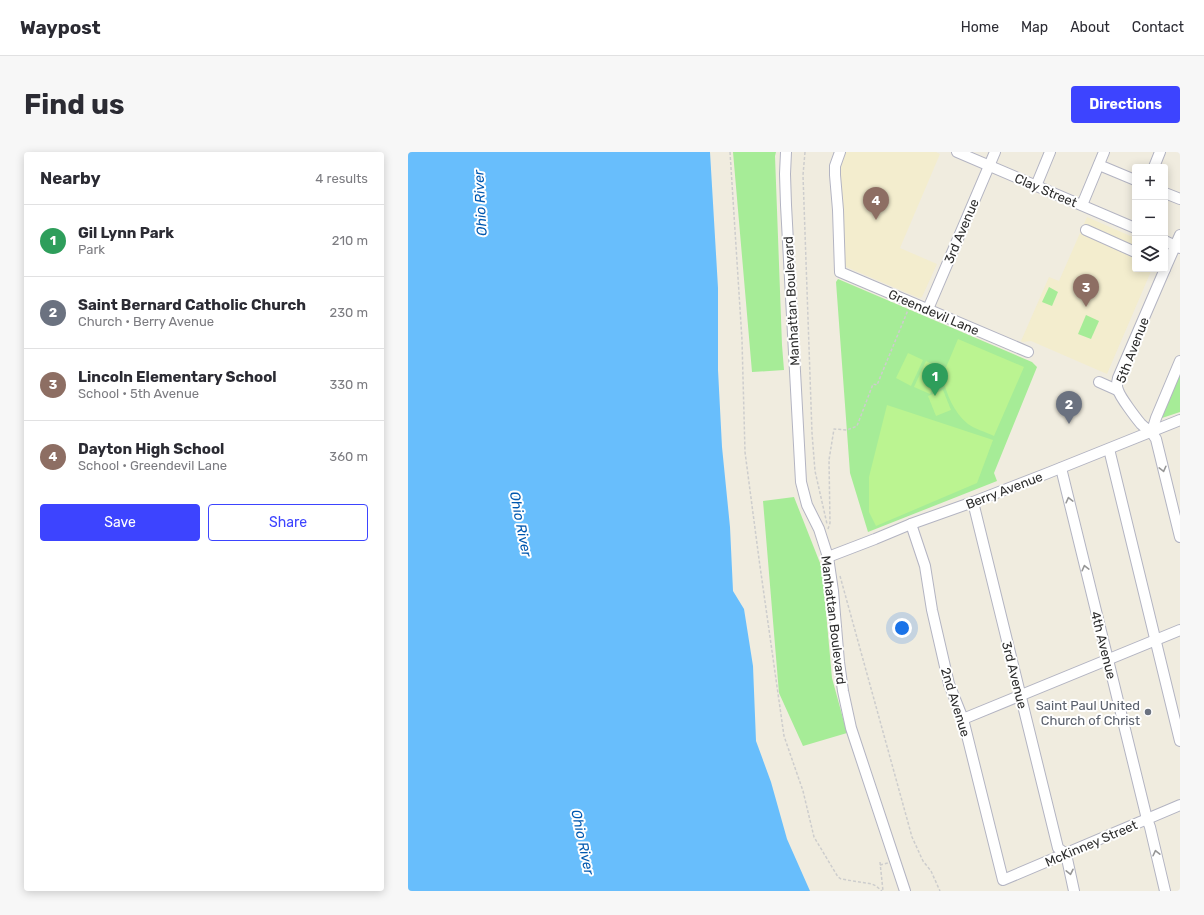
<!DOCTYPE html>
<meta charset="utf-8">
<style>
body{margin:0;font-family:Rubik,sans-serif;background:#f7f7f7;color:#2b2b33}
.controls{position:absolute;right:12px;top:12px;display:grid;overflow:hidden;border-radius:4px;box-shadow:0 2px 10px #0003}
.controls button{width:36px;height:36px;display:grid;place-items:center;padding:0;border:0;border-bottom:1px solid #e1e1e2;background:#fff;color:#2b2b33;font:20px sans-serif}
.you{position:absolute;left:494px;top:476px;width:14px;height:14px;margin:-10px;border:3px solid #fff;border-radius:50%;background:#1a73e8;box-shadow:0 0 0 6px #1a73e833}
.badge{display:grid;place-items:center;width:26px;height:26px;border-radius:50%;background:#3d44ff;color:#fff;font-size:13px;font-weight:700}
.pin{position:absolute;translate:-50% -33px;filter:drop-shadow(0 1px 2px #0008)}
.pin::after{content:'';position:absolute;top:21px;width:14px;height:12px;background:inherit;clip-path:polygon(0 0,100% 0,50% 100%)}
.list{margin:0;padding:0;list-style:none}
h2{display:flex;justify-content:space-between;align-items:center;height:52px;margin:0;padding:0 16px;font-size:17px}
h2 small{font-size:13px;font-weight:400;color:#7c7c81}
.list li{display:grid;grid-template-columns:26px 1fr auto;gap:12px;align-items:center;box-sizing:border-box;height:72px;padding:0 16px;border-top:1px solid #e1e1e2}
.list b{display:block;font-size:15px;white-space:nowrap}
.list p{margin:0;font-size:13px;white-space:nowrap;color:#7c7c81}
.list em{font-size:13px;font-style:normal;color:#7c7c81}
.actions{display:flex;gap:8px;padding:12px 16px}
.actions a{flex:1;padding:9px 0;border:1px solid #3d44ff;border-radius:4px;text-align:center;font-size:14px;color:#3d44ff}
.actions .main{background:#3d44ff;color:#fff}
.icon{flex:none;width:22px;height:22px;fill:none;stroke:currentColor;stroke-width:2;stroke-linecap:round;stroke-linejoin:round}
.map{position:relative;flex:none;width:772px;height:739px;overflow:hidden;border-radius:4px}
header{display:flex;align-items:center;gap:24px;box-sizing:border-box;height:56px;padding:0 20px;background:#fff;border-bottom:1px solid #e1e1e2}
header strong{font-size:19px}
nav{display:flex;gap:22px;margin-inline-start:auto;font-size:14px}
.intro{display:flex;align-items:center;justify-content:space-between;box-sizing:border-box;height:96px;padding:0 24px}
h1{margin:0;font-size:28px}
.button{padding:10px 18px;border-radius:4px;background:#3d44ff;color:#fff;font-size:14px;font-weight:700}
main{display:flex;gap:24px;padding:0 24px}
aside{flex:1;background:#fff;border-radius:4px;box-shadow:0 2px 10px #0003}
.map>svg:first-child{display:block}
.education{fill:#f3edce}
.green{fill:#a6ec97}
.pitch{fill:#bbf491}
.water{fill:#68befc}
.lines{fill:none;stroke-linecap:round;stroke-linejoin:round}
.minor-casing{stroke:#b3b4c2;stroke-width:12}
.path{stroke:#cdcdcd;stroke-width:1.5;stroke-dasharray:3 2;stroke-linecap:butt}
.minor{stroke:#fff;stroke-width:10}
.oneway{stroke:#969696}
.worship-dot{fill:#6b7280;stroke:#fff;stroke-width:1.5}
.labels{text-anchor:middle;stroke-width:4;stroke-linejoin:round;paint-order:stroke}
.street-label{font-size:13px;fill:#2e2e2e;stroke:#fff}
.worship-label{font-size:13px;fill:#5b616d;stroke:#fff;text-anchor:end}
.water-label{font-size:14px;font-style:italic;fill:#0058af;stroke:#fff}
</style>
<header>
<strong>Waypost</strong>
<nav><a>Home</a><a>Map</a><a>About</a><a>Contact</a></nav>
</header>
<div class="intro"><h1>Find us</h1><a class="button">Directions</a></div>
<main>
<aside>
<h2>Nearby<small>4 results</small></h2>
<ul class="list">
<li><span class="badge" style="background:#2e9e5b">1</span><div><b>Gil Lynn Park</b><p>Park</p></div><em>210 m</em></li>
<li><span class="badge" style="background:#6b7280">2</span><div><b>Saint Bernard Catholic Church</b><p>Church · Berry Avenue</p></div><em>230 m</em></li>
<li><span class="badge" style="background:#8d6e63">3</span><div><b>Lincoln Elementary School</b><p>School · 5th Avenue</p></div><em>330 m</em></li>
<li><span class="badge" style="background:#8d6e63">4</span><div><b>Dayton High School</b><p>School · Greendevil Lane</p></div><em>360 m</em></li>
</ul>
<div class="actions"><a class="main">Save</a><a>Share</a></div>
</aside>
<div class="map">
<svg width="772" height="739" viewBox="0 0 772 739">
<rect width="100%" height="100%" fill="#f0ecdf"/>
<g class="education">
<path d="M433 0H528L532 2 492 96 529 112 514 145 511 146 436 114 429 42Z"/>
<path d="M679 65 727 86V117H744L699 222 623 189 615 190 613 189 641 125 651 129Z"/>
</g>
<g class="green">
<path d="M325 0H368L367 4 374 193 376 218 344 220Z"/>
<path d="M430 127 624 210 629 215 586 321 589 329 460 380 442 321 428 130Z"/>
<path d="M641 135 650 140 644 154 634 150Z"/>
<path d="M678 163 691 169 683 187 670 182Z"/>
<path d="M772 212V260L748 268Z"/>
<path d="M386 345 414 416 424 526 439 581 395 594 371 541 355 349Z"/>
</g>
<g class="pitch">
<path d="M550 187 616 215 586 284C578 280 567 277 560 272 545 260 539 242 534 225Z"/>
<path d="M500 201 515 208 503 234 488 226Z"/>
<path d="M518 209 533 216 522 242 506 235Z"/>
<path d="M535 238 543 258 528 264 520 244Z"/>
<path d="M479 253 585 288 569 331 468 374 461 360V325Z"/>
</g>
<path class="water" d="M0 0H302L310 136V218L314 295 322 375 325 439 336 457 345 514 348 589 363 630 379 687 402 739H0Z"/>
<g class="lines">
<g class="minor-casing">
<g id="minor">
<path d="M378 0 377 22 378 53 393 330 399 353 411 377 420 405 425 439 431 510 435 539 443 576 497 739"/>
<path d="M432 0 427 14V23L430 58 432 120 620 200"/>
<path d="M549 0 727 76"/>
<path d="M691 13 727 28"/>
<path d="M746 15 752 0"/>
<path d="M628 34 642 0"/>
<path d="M757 41 772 47"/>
<path d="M674 53 696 0"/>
<path d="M678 78 727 100"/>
<path d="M757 89 772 96"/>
<path d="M757 117 710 226C709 230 708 234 710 238 712 245 728 266 733 272 740 279 742 276 748 287L772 385"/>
<path d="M757 117 772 83"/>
<path d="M520 157 587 0"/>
<path d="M691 230 709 238"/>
<path d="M744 279 748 266 772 209"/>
<path d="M701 297 772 589"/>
<path d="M653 316 739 667 742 675 757 739"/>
<path d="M565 350 650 696 658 702 666 739"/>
<path d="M503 372 517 414 524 458 541 532 555 567 595 728 772 653"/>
<path d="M420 405 467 387 503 372 565 350 640 321 772 268"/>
<path d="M555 567 772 478"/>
</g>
</g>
<g class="path">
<path d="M322 0 334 188 337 300 351 407 376 584 395 639 406 685 430 725 433 727 464 732 468 734 474 739"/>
<path d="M397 0 395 23 404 281 407 319 419 372"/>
<path d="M420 377 422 371 421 308 426 277 439 278 449 274 465 232 469 233 500 158"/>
<path d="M432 424 504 685 515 709 523 719 532 739"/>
<path d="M472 710 475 739"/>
<path d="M472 713 480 711"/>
</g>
<use href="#minor" class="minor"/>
</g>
<defs><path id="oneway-chevron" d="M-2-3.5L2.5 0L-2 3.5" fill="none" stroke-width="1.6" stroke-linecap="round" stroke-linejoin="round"/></defs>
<g class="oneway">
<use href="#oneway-chevron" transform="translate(755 317) rotate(76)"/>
<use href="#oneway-chevron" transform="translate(661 348) rotate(-104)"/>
<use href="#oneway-chevron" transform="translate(677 416) rotate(-104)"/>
<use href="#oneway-chevron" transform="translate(748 701) rotate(-103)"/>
<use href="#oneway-chevron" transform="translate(662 720) rotate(78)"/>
</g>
<circle class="worship-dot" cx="740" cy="560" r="4"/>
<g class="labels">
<g class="street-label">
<text transform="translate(638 38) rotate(23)" y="5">Clay Street</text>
<text transform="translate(553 79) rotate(-67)" y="5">3rd Avenue</text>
<text transform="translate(383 149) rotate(-93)" y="5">Manhattan Boulevard</text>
<text transform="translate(526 160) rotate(23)" y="5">Greendevil Lane</text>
<text transform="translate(724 198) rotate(-69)" y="5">5th Avenue</text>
<text transform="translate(596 338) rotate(-21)" y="5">Berry Avenue</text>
<text transform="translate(426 468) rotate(83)" y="5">Manhattan Boulevard</text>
<text transform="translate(696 493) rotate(76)" y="5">4th Avenue</text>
<text transform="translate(607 523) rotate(76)" y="5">3rd Avenue</text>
<text transform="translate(548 550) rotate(73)" y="5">2nd Avenue</text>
<text transform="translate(683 691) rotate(-23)" y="5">McKinney Street</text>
</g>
<g class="worship-label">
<text x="732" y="558">Saint Paul United<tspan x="732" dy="15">Church of Christ</tspan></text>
</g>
<g class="water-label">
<text transform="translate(72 51) rotate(-93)" y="5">Ohio River</text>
<text transform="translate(113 372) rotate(79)" y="5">Ohio River</text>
<text transform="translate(175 690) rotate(78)" y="5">Ohio River</text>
</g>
</g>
</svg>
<div class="controls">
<button>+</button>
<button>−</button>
<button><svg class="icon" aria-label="layers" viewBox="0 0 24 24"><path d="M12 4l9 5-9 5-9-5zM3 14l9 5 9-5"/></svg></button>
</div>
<div class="you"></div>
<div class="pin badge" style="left:527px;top:244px;background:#2e9e5b">1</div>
<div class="pin badge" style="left:661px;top:272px;background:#6b7280">2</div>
<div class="pin badge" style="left:678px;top:155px;background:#8d6e63">3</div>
<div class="pin badge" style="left:468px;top:68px;background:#8d6e63">4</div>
</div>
</main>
